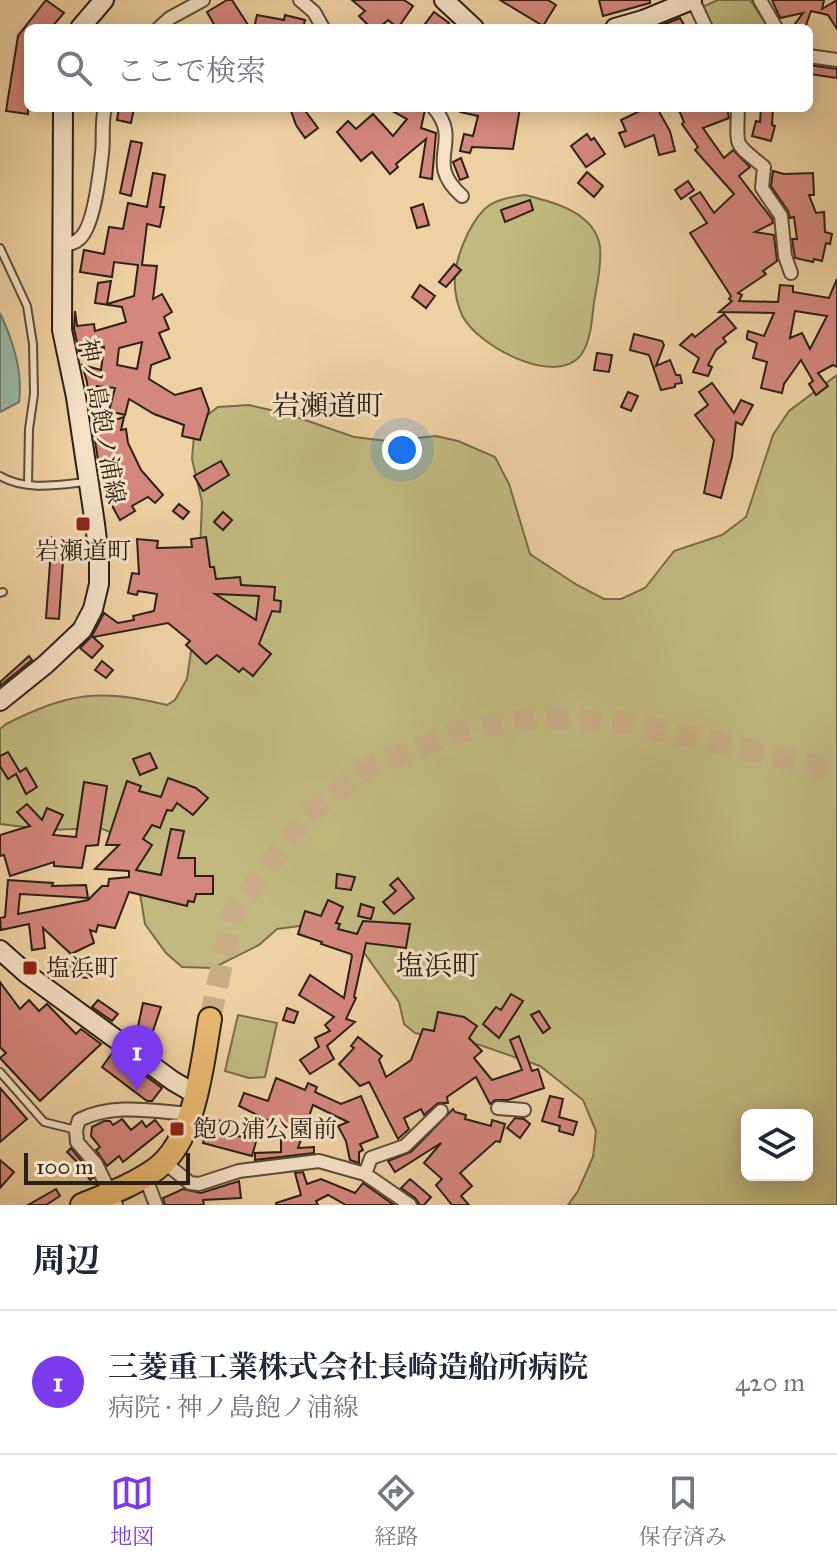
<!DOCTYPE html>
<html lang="ja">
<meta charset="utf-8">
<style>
body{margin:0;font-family:"IM FELL Great Primer","Noto Serif JP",serif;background:#f2f2f3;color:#1f2937}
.controls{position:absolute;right:24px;bottom:24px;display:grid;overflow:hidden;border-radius:12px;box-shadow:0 4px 20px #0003}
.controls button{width:72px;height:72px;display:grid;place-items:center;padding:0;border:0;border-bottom:2px solid #e0e1e3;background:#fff;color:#1f2937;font:40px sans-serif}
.scale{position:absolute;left:24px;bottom:20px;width:166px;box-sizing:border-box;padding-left:8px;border:4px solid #2a2116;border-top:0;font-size:22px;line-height:28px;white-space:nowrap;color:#2a2116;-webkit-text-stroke:6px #f5e0c3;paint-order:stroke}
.you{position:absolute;left:402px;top:450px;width:28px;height:28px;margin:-20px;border:6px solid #fff;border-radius:50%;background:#1a73e8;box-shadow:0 0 0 12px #1a73e833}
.badge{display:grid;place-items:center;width:52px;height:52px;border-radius:50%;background:#7c3aed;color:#fff;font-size:26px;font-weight:700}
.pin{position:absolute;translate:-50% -66px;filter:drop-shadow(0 2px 4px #0008)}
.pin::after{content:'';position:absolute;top:42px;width:28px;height:24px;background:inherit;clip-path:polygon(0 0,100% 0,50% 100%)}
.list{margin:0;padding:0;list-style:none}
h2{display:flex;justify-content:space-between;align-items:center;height:104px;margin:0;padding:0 32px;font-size:34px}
h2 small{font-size:26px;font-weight:400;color:#747a83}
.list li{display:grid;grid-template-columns:52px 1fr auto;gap:24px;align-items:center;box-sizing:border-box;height:144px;padding:0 32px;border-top:2px solid #e0e1e3}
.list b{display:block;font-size:30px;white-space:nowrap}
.list p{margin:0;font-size:26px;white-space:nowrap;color:#747a83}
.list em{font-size:26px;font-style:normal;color:#747a83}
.icon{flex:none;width:44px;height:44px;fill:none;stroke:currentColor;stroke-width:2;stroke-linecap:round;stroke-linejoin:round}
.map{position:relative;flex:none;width:837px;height:1205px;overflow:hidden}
.search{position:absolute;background:#fff;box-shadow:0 4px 20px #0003;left:24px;right:24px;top:24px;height:88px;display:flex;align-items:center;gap:20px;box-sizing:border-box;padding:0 28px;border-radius:12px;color:#747a83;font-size:30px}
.sheet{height:248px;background:#fff}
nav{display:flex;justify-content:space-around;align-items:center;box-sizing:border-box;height:112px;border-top:2px solid #e0e1e3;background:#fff;font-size:22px;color:#747a83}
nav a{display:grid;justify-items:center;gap:4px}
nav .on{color:#7c3aed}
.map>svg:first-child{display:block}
.green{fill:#c1b97f;stroke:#766d4a;stroke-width:2;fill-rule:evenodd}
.water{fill:#9ab7a6;stroke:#6d7b6c;stroke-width:2}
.building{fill:#d4877b;stroke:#2a2116;stroke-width:2;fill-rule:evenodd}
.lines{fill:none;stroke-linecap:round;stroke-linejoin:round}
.highway-tunnel{stroke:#c8ad86;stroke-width:22;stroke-dasharray:22 11;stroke-linecap:butt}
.lane-casing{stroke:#5b4d39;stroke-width:10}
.street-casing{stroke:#5b4d39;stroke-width:16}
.secondary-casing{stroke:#2a2116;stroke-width:22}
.highway-casing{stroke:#2a2116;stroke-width:26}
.lane{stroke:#f5e0c3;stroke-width:6}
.street{stroke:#f5e0c3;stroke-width:12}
.secondary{stroke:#f5e0c3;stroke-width:18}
.highway{stroke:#e8b871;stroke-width:22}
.poi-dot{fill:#8f2418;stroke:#f5e0c3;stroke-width:3}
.labels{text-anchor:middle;stroke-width:6;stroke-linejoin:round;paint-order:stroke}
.street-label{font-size:24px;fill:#2a2116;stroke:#f5e0c3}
.poi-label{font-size:24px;fill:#2a2116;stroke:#f5e0c3;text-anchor:start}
.quarter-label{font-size:28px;fill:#2a2116;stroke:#f5e0c3}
</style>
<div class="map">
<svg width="837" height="1205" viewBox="0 0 837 1205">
<rect width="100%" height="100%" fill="#efd0a2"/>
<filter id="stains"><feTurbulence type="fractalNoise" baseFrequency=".0025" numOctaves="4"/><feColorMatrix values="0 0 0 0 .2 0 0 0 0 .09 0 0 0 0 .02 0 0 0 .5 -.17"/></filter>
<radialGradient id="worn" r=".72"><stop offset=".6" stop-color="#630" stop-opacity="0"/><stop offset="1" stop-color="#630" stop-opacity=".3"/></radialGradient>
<g class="green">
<path d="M718 0H750L769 28H712L702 7Z"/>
<path d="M525 195C553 202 595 212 600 247 602 264 597 286 594 302 592 319 591 341 581 355 555 388 476 345 462 315 449 286 455 260 468 233 483 204 493 199 525 195Z"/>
<path d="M837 375V1205H568L578 1191 593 1157 596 1131 583 1100 540 1066 480 1045 415 1033 404 1024 399 1002 353 937 315 924 277 929 259 945 213 968 182 967 166 953 145 924 134 857 125 838 100 828 48 830 0 824V729L6 724C69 693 98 688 167 705L175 700 187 679 198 603 202 502 192 459 194 436 201 420 218 407 249 405 288 414 354 437 387 441 436 436 458 441 495 457 509 484 530 554 577 585 604 599H621L645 588 674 551 722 535 746 517 773 435 789 411ZM747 1115H807V1175H747Z"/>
<path d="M238 1015 277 1023 265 1077 249 1078 225 1071Z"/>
</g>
<path class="water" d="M0 313C13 341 23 371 19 402L0 412Z"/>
<g class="building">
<path d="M46 0 64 13 51 28H28V114L6 111 18 36Z"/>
<path d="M227 0H232L250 28H216L207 12Z"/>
<path d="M352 0H404L413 6 398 28 388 20 379 28H371L359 16 365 11Z"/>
<path d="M500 0H548L556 5 543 26Z"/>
<path d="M599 0H650V3L603 16Z"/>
<path d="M772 0H824L822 9 837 0V29L828 15 811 11 805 28H792L803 13 780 18Z"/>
<path d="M434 12 449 23 445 28H422Z"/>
<path d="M257 15 284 20 285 15 305 20 303 28H254Z"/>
<path d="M680 18 686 28H657L665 24Z"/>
<path d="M809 65 837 69V78L809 74Z"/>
<path d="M119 108H134L131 123 117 120Z"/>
<path d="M290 108H303L318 128 305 138 296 125Z"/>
<path d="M387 108 425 110 421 128 436 133 432 179 420 177 426 139 396 164 398 167 390 174 372 152 361 161 337 132 348 121 356 129 373 114 393 136 407 119Z"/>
<path d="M460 108H520L513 149 472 147 470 153 460 151 464 134 473 136 478 116 460 112Z"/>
<path d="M646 108H657L670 131 675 151 659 155 654 135 625 147 619 133 626 131 621 120Z"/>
<path d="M678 108H727L729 118 703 128 724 158 733 150 750 167 739 176 772 219 773 223 755 232 774 235 777 261 763 271 766 274 738 293 742 295 739 301 778 302 780 285 793 286V292L829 298 837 279V367L833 365 818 373 828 386 816 395 809 384 813 381 801 360 784 384 782 393 761 388 767 362 753 358 757 343 747 339V336L748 331 764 336 774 313 719 312 732 301 729 299 731 296 690 233 707 223 690 198 700 192 714 213 734 194 695 150 698 147 682 124 684 122ZM795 311 827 316 810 349 802 333 790 338Z"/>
<path d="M761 108H773L772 125 775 126 771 141 752 136 756 121 760 122Z"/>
<path d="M587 134 591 140 594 138 605 154 586 167 571 146Z"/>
<path d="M131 141 142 143 131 196 120 193Z"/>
<path d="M461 158 468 177 460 180 453 162Z"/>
<path d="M773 171 784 174 813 173 814 195H809L816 213 824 212 825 232 832 234 830 244 826 243 822 261 814 259 813 262 795 258 792 239H797L794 217 790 218 788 211 771 186Z"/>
<path d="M587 172 603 186 594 197 578 183Z"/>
<path d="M153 173 165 175 160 207H164L160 227 147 224 142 265 157 266 153 299 162 294 172 312 164 317 169 329 159 333 170 358 151 365 149 379 175 395 201 388 209 410 200 440 182 436 184 425 154 414 129 399 125 415 109 411 115 388 97 386 93 403 89 402 87 382 82 365 101 370 104 347 79 351 74 329 75 311 77 326 94 324 95 331 126 322 122 307 95 303 98 283 111 281 107 304 134 296 138 265 114 262 112 277 80 272 84 250 104 254 109 227 123 229 128 203 147 207ZM142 342 137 369 117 365 119 348Z"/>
<path d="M688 181 694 190 681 199 675 190Z"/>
<path d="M530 200 533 210 505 222 501 210Z"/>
<path d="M423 204 429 225 417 228 411 208Z"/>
<path d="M454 264 461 270 446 287 439 282Z"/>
<path d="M420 285 435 296 426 308 412 297Z"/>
<path d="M724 314 736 328 723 338 726 342 716 350 708 365 712 367 708 376 693 372 699 358 680 345 692 334 695 337Z"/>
<path d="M634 334 662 341 664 345 656 366 670 360 676 375H680L682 383 675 384V387L661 390 649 355 630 350Z"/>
<path d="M597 353 612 355 609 372 594 370Z"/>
<path d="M712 383 734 413 741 400 753 405 742 425 736 422 732 457 721 498 704 493 714 440 695 415 708 405 699 392Z"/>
<path d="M628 392 638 396 631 411 621 407Z"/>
<path d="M124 417 121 430 126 429 128 443 141 470 163 495 155 503 148 497 132 506 135 511 120 520 111 504 127 495 115 475 105 478 101 467H99L93 427Z"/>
<path d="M221 461 229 475 203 491 194 476Z"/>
<path d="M179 504 189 512 183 519 173 511Z"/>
<path d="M223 512 232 520 223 530 214 522Z"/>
<path d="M51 537 63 561 59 619 46 618 50 563 40 543Z"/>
<path d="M206 537 210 567H214L216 579 240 577 241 585 275 587 274 600 281 601 280 612 272 611 259 644 271 654 253 676 243 668 239 672 217 655 206 664 186 645 190 641 168 623 93 637 103 646 92 658 80 648 92 636 104 613 118 623 134 620 133 616 154 611 157 594 138 591 137 595 128 593 132 573 139 574 137 539 158 541 157 548 192 547 191 539ZM215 594 259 596 256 620Z"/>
<path d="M29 656 32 660 0 686V682Z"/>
<path d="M102 661 113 670 106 678 95 670Z"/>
<path d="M8 752 20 772 26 768 37 787 26 794 16 774 8 779 0 766V756Z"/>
<path d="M150 753 157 768 140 775 133 759Z"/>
<path d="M168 778 196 788 208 798 193 815 177 803 172 811 167 810 160 828 152 825 143 839 152 845 136 870 161 875 171 829 184 831 178 858H195V876H213V894H196L194 902 188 901 187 906 129 892 115 928 98 925 96 932 90 930 94 943 71 954 43 928 45 948 32 950 29 924 1 930 0 918 5 917 8 880 53 883 52 886 86 885 88 898 20 894 18 914 88 900 102 886H108L109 879 129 877V871L95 869 119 845H106L127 781 141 786 139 791 161 797Z"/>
<path d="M84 782 107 786 98 845 86 846 82 868 54 866V862L10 876 4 855 0 856V835L30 826 17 812 27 804 42 820 47 808 63 815 53 835 76 837Z"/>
<path d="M337 874 355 877 351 890 336 888Z"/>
<path d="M398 878 414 898 394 914 383 902 396 891 390 885Z"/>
<path d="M328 900 343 907 336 923 340 924 338 929 357 934 363 921 410 924 406 948 366 943 354 997 356 998 346 1019 355 1022 327 1046 334 1059 310 1074 300 1060 319 1047 315 1038 330 1031 325 1025 334 1017 299 995 310 975 344 998 352 956 351 954 321 944 322 942 298 934 305 911 321 916Z"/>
<path d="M361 904 374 908 371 919 358 916Z"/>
<path d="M66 962 91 965 89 978 64 976Z"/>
<path d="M0 982 20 1009 29 1000 39 1011 47 1004 76 1034 81 1029 101 1044 40 1101 0 1058 6 1053 0 1047Z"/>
<path d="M511 994 523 1001 499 1038 483 1024 496 1007 501 1010Z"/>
<path d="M98 1000 118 1014 112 1021 92 1007Z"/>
<path d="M143 1003 161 1007 152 1034 137 1031Z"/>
<path d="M287 1008 298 1012 294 1023 283 1020Z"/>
<path d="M539 1011 550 1028 543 1033 531 1015Z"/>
<path d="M438 1012 464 1017 477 1026 469 1038 482 1051 474 1058 492 1080 522 1070 510 1040 519 1036 532 1071 538 1069 544 1088 508 1100H495L490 1104 476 1077 447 1097 448 1103H438L424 1115 421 1109 404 1118 409 1129 398 1139 369 1082 360 1086 339 1064 354 1048 351 1046 358 1037 382 1056 379 1060 386 1077 411 1060 423 1029 434 1031Z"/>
<path d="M113 1052 162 1088 152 1101H147L102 1067Z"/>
<path d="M276 1078 305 1090 308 1083 317 1087 315 1092 341 1104 361 1096 378 1137 360 1144 363 1150 359 1152V1163L350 1160 346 1141 338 1126 348 1122 313 1105 298 1148 314 1147V1153L255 1160V1153L281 1152V1137L289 1139 292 1132 239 1106 244 1093 268 1101Z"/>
<path d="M0 1088 27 1119 0 1142Z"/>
<path d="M550 1096 563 1099 559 1117 577 1122 573 1135 559 1131 560 1126 542 1121Z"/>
<path d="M453 1109 455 1112 466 1115 465 1119 491 1126 492 1120 505 1124 500 1142 496 1141 460 1173 472 1186 461 1196 469 1205H452L436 1185 442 1179 424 1163 441 1143 395 1172 388 1161 411 1152Z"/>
<path d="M210 1118 229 1123 226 1132 241 1137 245 1127 259 1131 252 1156 203 1143Z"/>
<path d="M515 1118 524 1119 530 1124 520 1138 507 1128Z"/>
<path d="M122 1119 131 1130 142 1121 146 1127 155 1120 163 1130 123 1162 119 1156 107 1166 96 1150 100 1147 91 1136 92 1127 104 1121H110L113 1125Z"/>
<path d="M71 1148 88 1169 93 1178 90 1180 81 1166 67 1152Z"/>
<path d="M0 1160 14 1172 0 1188Z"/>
<path d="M303 1172 307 1184 321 1179 355 1193 363 1183 394 1205H346L328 1195 316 1201 318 1205H276V1203L301 1195 295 1173Z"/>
<path d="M410 1179 431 1197 424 1205H420L415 1198 401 1188Z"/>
<path d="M239 1181 241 1198 203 1200 204 1205H165L163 1198 183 1189 201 1193Z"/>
<path d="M56 1189 60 1196 46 1205H28Z"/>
</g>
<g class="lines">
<path class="highway-tunnel" d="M210 1019 233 914 306 816 365 769 456 732 536 718 626 722 809 764 837 773"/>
<g class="lane-casing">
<g id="lane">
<path d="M0 248 27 306 33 344 34 394 29 429 28 484"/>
<path d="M0 476C26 491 58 485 86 482"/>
<path d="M0 593 3 592"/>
<path d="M0 1072 44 1122 76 1130"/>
</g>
</g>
<g class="street-casing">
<g id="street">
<path d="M300 0 314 12 323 28"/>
<path d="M693 0 706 28"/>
<path d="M760 0 776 28"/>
<path d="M159 28 170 18 203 0"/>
<path d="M809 56 837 60"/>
<path d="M434 108C464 143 422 161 462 196"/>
<path d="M738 108C737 150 733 141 764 167L762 188 781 216 785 256 791 273"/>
<path d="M61 245C68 244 74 244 79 239 94 228 100 172 102 153 104 137 101 123 105 108"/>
<path d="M498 1108 524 1110"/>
<path d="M164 1162 190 1183 199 1184 239 1171 319 1161 365 1174 410 1205"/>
<path d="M365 1174 371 1158 405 1146 441 1111"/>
<path d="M145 1176 156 1205"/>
<path d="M116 1205 96 1164 77 1142 76 1130 79 1120C113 1103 152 1111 190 1114"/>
</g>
</g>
<g class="secondary-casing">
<g id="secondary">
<path d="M444 0 474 28"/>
<path d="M80 28 104 0"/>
<path d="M615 28 643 20 692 0"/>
<path d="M0 701 46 664 82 630 93 609 99 584V557L95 524 76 397 62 330 63 108"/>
<path d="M0 950 27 974 173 1081 197 1095"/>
</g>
</g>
<g class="highway-casing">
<path id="highway" d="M82 1205C106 1195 134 1185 156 1169 196 1139 202 1064 210 1019"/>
</g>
<use href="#lane" class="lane"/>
<use href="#street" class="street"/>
<use href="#secondary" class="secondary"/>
<use href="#highway" class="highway"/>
</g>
<g class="poi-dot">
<rect x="75" y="516" width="16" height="16" rx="4"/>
<rect x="22" y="960" width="16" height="16" rx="4"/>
<rect x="169" y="1121" width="16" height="16" rx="4"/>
</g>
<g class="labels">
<g class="street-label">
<text transform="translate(102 421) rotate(80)" y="8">神ノ島飽ノ浦線</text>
</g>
<g class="poi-label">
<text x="83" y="559" text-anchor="middle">岩瀬道町</text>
<text x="46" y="976">塩浜町</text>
<text x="193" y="1137">飽の浦公園前</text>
</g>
<g class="quarter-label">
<text x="328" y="415">岩瀬道町</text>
<text x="438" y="975">塩浜町</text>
</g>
</g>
<rect width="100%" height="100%" filter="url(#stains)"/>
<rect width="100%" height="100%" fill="url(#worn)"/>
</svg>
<div class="controls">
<button><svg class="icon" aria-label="layers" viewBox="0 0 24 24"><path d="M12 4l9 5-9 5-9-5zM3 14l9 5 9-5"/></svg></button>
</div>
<div class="scale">100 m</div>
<div class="you"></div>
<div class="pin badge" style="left:137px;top:1091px">1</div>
<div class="search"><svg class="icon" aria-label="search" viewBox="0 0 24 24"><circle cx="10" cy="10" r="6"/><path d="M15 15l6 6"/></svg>ここで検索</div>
</div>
<section class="sheet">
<h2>周辺<small></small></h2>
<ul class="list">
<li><span class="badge">1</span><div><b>三菱重工業株式会社長崎造船所病院</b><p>病院 · 神ノ島飽ノ浦線</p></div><em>420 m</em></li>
</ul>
</section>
<nav>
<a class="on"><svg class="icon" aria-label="map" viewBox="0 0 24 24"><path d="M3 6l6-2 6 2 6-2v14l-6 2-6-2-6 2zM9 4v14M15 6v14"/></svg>地図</a>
<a><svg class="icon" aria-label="directions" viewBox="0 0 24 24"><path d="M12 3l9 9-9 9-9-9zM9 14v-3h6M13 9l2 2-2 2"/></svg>経路</a>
<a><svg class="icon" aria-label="saved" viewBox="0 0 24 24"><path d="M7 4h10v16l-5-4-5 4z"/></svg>保存済み</a>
</nav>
